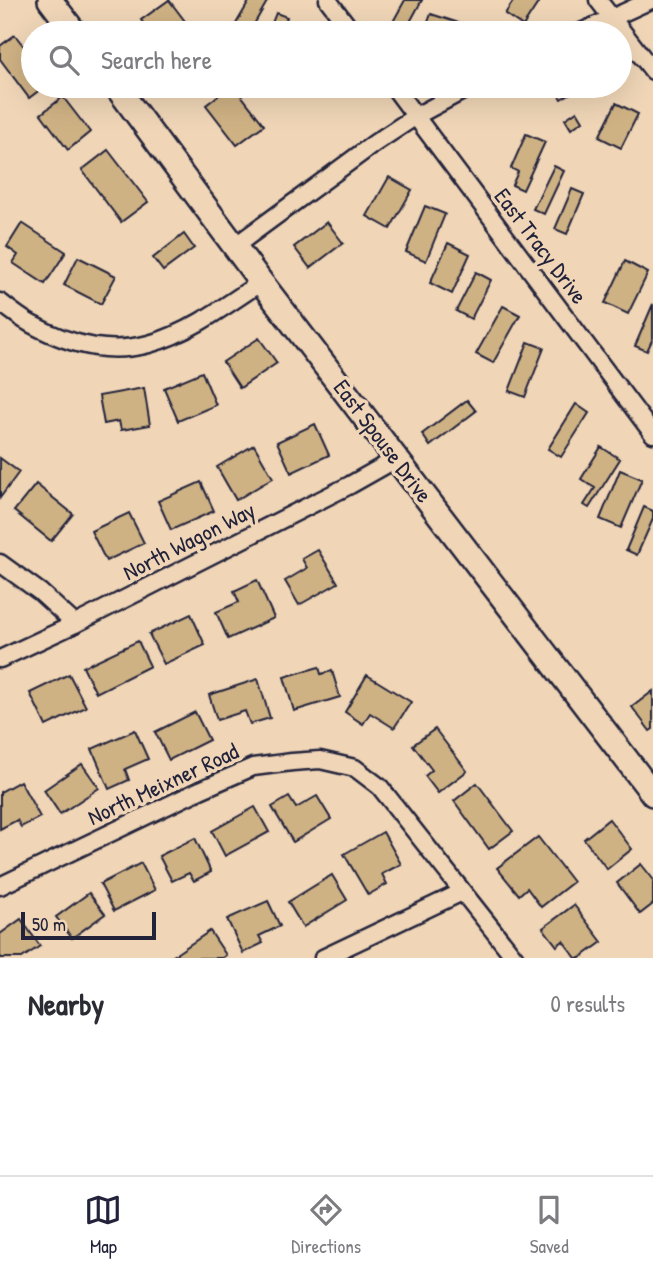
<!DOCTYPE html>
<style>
body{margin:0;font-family:"Patrick Hand",sans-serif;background:#f2f2f3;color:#2b2b33}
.scale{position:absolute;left:21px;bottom:18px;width:135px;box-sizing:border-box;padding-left:7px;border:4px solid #22223b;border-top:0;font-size:19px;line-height:24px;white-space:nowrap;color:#22223b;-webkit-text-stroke:5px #f0d6b7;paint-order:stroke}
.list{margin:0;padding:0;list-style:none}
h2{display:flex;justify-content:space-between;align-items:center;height:91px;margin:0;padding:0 28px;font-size:30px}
h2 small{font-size:23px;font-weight:400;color:#7c7c81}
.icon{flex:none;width:38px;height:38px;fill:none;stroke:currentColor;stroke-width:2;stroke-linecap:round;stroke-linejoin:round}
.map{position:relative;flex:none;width:653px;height:958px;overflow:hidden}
.search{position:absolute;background:#fff;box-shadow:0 7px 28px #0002;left:21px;right:21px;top:21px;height:77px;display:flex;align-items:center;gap:18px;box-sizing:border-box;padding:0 24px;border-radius:38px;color:#7c7c81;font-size:26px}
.sheet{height:217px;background:#fff}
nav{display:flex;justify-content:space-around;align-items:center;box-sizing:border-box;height:98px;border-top:2px solid #e1e1e2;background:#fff;font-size:19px;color:#7c7c81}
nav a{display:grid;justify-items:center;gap:4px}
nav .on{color:#22223b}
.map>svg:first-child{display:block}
.building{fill:#cfb284;stroke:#22223b;stroke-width:2}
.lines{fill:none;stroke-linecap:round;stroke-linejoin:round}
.street-casing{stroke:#22223b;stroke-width:21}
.secondary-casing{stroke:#22223b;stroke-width:28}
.street{stroke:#f0d6b7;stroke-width:16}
.secondary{stroke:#f0d6b7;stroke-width:23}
.labels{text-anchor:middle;stroke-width:7;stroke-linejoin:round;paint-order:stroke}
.street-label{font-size:23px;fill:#22223b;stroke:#f0d6b7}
</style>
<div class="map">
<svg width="653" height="958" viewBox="0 0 653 958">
<rect width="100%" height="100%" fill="#f0d6b7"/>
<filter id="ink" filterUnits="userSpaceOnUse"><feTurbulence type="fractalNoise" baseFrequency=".0143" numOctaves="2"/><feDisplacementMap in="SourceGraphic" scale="14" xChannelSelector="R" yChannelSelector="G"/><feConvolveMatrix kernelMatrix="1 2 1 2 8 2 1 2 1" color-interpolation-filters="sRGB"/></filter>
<g filter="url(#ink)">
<g class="building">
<path d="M169 0 194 33H151L141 20Z"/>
<path d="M250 0H268L249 33H239L233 29Z"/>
<path d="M405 0H422L404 33H398L389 29Z"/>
<path d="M514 0H540L523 26 505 14Z"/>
<path d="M276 13 287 17 281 33H268Z"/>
<path d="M431 14 465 25 462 33H424Z"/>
<path d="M15 35 33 58V86H45L29 98 0 59V46Z"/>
<path d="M231 86H234L264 125 237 145 206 105Z"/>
<path d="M553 86H583L561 99Z"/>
<path d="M63 97 90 132 68 150 41 114Z"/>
<path d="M616 103 638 114 621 148 599 137Z"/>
<path d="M577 111 583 121 571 129 565 119Z"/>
<path d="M526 134 545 142 523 190 512 185 518 172 511 168Z"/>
<path d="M108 150 148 202 121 222 82 170Z"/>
<path d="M554 166 564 171 544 214 533 209Z"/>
<path d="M389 177 412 190 390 229 367 216Z"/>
<path d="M572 189 584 194 567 234 555 229Z"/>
<path d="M425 206 445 214 426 261 406 252Z"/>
<path d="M327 222 343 243 310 268 294 247Z"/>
<path d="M22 223 66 252 45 284 13 263 18 255 7 247Z"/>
<path d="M184 234 194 248 163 271 153 258Z"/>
<path d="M448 243 470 254 452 294 430 283Z"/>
<path d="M78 257 116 276 101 304 64 285Z"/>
<path d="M625 261 648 273 628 314 605 303Z"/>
<path d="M476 272 491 280 471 319 456 311Z"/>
<path d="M653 304V338L647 351 635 346Z"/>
<path d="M503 306 520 315 493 363 476 354Z"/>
<path d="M259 338 277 363 240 388 223 362Z"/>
<path d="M528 342 544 348 525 397 509 391Z"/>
<path d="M202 372 216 405 178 421 164 388Z"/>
<path d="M144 388 150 425 121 430 119 421 104 424 99 396Z"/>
<path d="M467 400 476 411 430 446 422 434Z"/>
<path d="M576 404 589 413 561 457 548 449Z"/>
<path d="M315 424 329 455 291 473 277 442Z"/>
<path d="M254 445 273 478 236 500 217 467Z"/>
<path d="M601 447 620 459 589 508 584 505 595 488 581 479Z"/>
<path d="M0 458 19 472 0 498Z"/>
<path d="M620 470 642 479 621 528 600 519Z"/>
<path d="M201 482 214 511 171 530 158 501Z"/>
<path d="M36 484 73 514 51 541 14 511Z"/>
<path d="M644 507 653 511V519L637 555 626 550Z"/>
<path d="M129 513 144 543 106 561 91 531Z"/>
<path d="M318 550 338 583 299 605 285 581 307 568 302 559Z"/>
<path d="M257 580 274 618 228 639 216 612 239 602 234 591Z"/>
<path d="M191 614 205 645 164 664 149 634Z"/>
<path d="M138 641 150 666 96 693 83 667Z"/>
<path d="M319 667 321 674 332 671 340 697 294 711 284 677Z"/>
<path d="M69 674 86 707 46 726 30 693Z"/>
<path d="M367 675 411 702 394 728 370 713 363 724 345 712Z"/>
<path d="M258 679 270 718 250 724 245 711 217 720 209 695Z"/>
<path d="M653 691V729L650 731 632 707Z"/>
<path d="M195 712 209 740 169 760 155 732Z"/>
<path d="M435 729 467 771 438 793 425 776 432 770 413 745Z"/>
<path d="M135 730 148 759 125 769 129 780 109 789 92 749Z"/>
<path d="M82 764 99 788 60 814 44 790Z"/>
<path d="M20 781 40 817 21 827 17 820 0 829V792Z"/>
<path d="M477 783 513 831 489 849 454 801Z"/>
<path d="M317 796 331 819 293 842 272 807 289 797 296 808Z"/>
<path d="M255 807 269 832 225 856 212 831Z"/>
<path d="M609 819 632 849 607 869 584 839Z"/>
<path d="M383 832 401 864 382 874 387 884 368 895 344 854Z"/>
<path d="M538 837 573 882 541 907 527 888 519 895 497 868Z"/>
<path d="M195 838 211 872 194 881 189 873 172 881 159 856Z"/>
<path d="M141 863 155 890 114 911 100 884Z"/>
<path d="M641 864 653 879V904L640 914 617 883Z"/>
<path d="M332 875 347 900 303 927 288 902Z"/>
<path d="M89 893 105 914 72 938 56 917Z"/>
<path d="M268 901 280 926 259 936 263 943 243 953 227 919Z"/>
<path d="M574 905 602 942 580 958H576L563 941 557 946 543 928Z"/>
<path d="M21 919 40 946 22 958H1L0 956V934Z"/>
<path d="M210 931 226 955 222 958H174L173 956Z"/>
</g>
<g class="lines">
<g class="street-casing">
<g id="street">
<path d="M328 0 353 33"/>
<path d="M598 0 653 71"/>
<path d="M579 33 651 0"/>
<path d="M393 86 653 434"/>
<path d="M235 246 375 143 416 116 472 86"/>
<path d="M0 302C10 310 20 318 31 324 128 376 180 337 261 282"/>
<path d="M0 563 40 592 75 624"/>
<path d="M0 659 75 624 350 485 396 459"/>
<path d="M0 886 200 790 253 767 292 762 320 760 355 768 380 787 515 958"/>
<path d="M323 958 462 892"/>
</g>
</g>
<g class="secondary-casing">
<g id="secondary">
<path d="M50 0 75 33"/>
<path d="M116 86 261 282 653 794"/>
</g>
</g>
<use href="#street" class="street"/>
<use href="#secondary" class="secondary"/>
</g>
</g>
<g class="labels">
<g class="street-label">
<text transform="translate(541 246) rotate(53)" y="8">East Tracy Drive</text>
<text transform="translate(383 441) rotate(53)" y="8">East Spouse Drive</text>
<text transform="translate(189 541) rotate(-27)" y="8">North Wagon Way</text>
<text transform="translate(163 784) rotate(-25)" y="8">North Meixner Road</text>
</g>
</g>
</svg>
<div class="scale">50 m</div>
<div class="search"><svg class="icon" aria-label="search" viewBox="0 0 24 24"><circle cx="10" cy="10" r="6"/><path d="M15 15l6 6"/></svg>Search here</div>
</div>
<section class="sheet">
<h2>Nearby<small>0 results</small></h2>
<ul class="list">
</ul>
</section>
<nav>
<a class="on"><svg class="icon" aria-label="map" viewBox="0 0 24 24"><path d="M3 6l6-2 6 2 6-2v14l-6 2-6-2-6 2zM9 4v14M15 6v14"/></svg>Map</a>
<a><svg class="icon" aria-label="directions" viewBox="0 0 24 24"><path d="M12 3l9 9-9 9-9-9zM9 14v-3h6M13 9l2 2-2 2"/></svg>Directions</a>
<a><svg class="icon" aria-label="saved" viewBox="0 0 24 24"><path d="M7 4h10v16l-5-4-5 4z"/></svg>Saved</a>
</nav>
